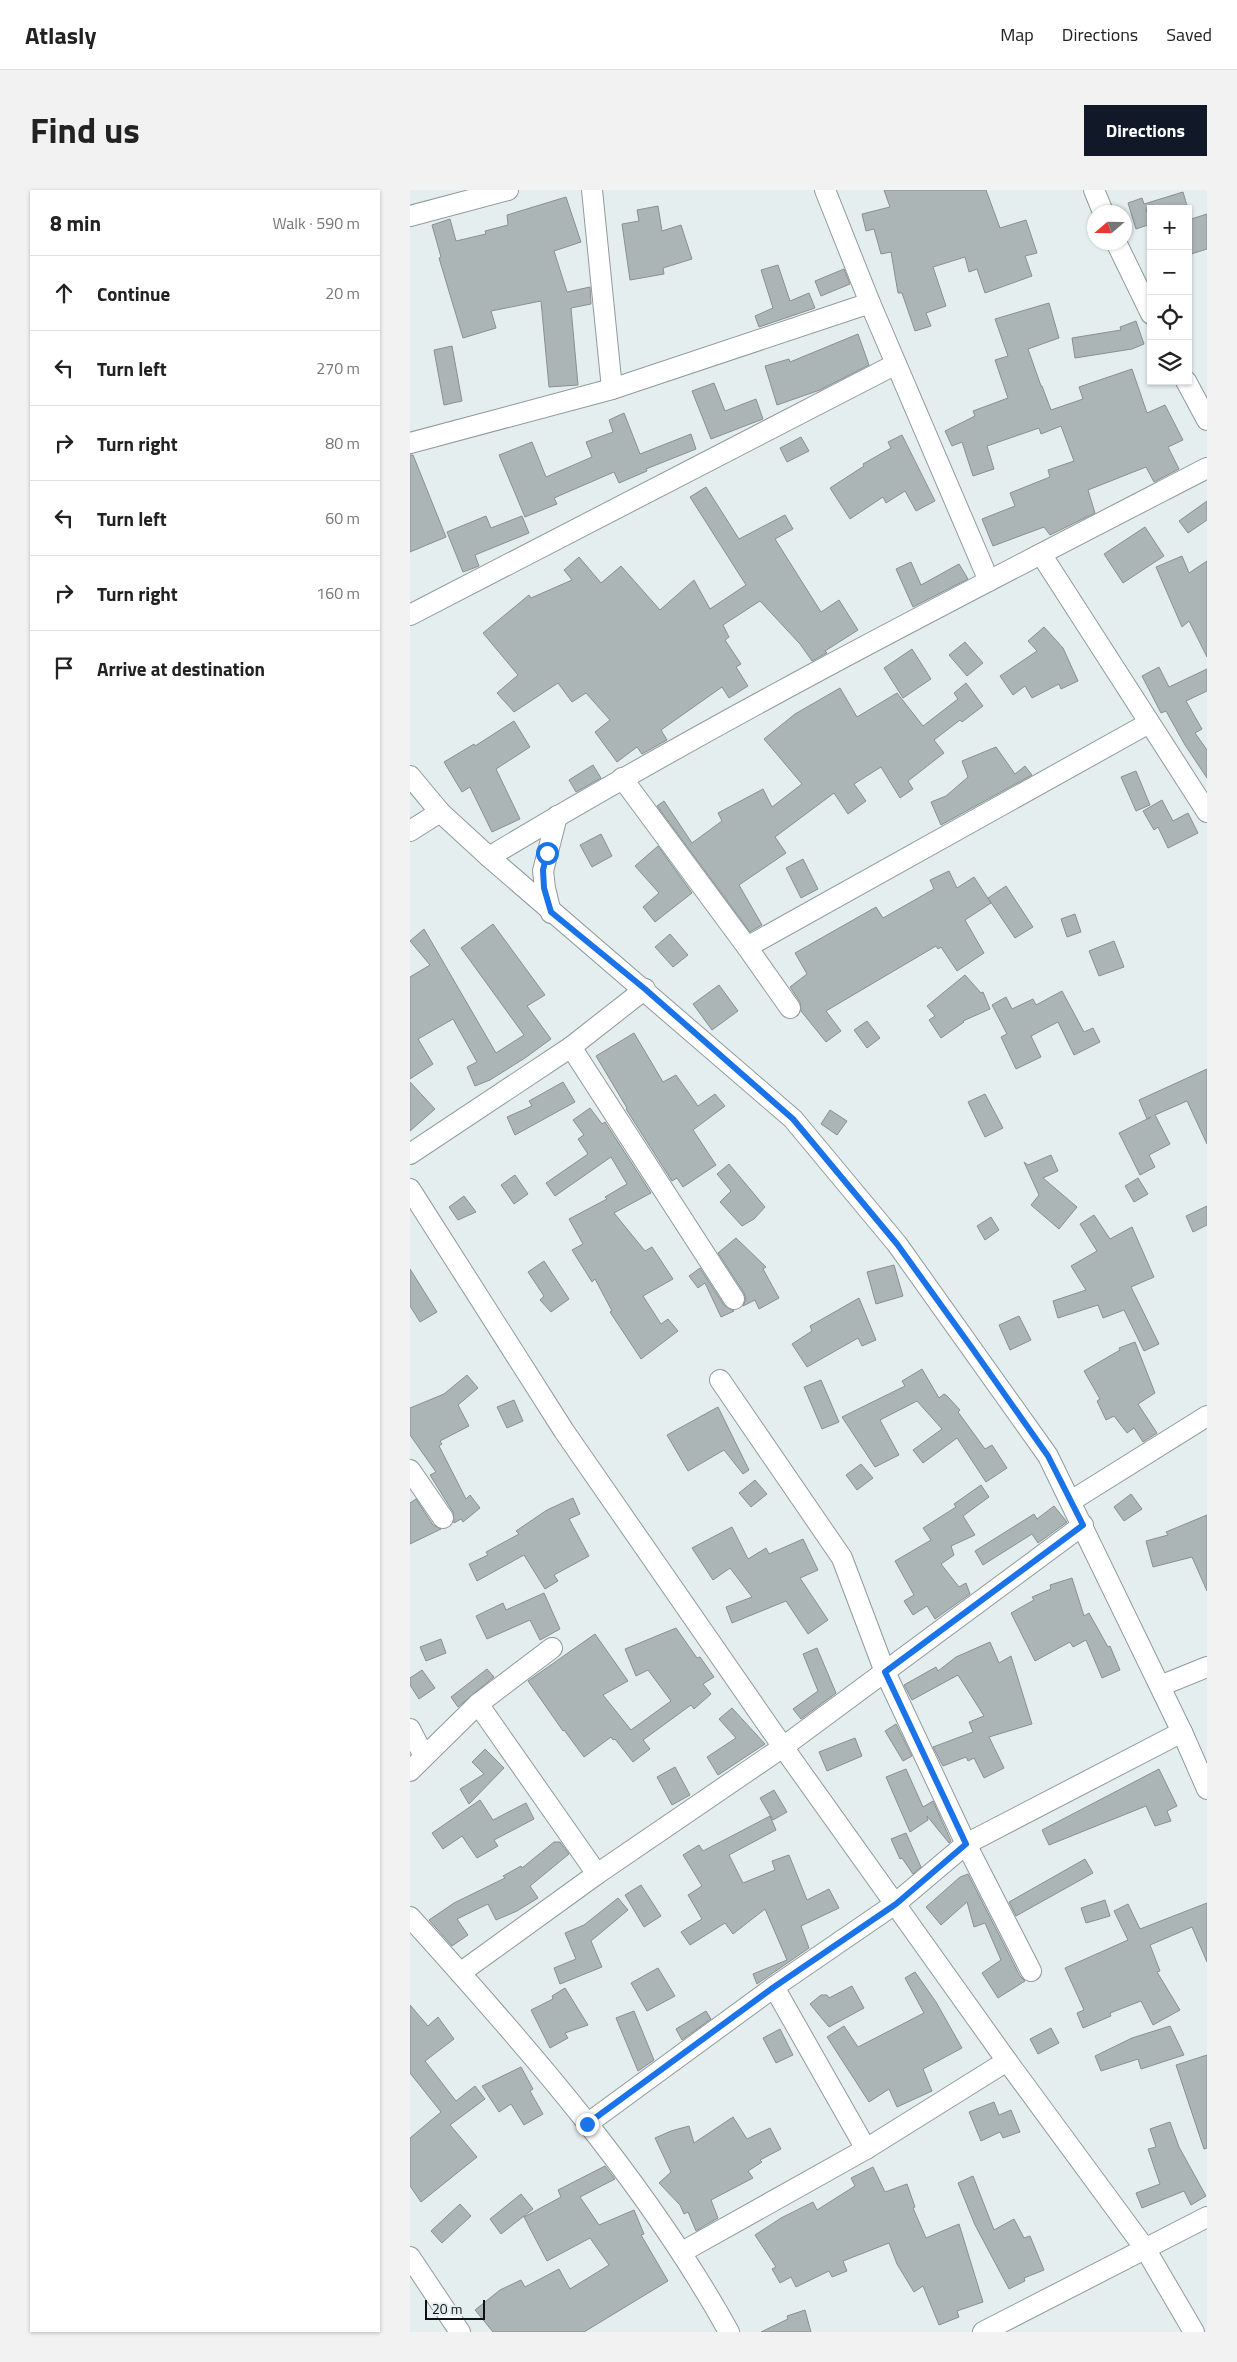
<!DOCTYPE html>
<meta charset="utf-8">
<style>
body{margin:0;font-family:"Titillium Web",sans-serif;background:#f2f2f2;color:#222}
.controls{position:absolute;right:15px;top:15px;display:grid;overflow:hidden;border-radius:0px;box-shadow:0 1px 4px #0004}
.controls button{width:45px;height:45px;display:grid;place-items:center;padding:0;border:0;border-bottom:1px solid #e0e0e0;background:#fff;color:#222;font:25px sans-serif}
.compass{position:absolute;left:677px;top:15px;width:45px;height:45px;border-radius:50%;background:#fff;box-shadow:0 1px 4px #0004;rotate:250deg}
.scale{position:absolute;left:15px;bottom:12px;width:60px;box-sizing:border-box;padding-left:5px;border:2px solid #0e1111;border-top:0;font-size:14px;line-height:18px;white-space:nowrap;color:#0e1111;-webkit-text-stroke:4px #e5eeef;paint-order:stroke}
.stop{position:absolute;width:15px;height:15px;margin:-11px;border:4px solid #1a73e8;border-radius:50%;background:#fff}
.stop.end{background:#1a73e8;border-color:#fff;box-shadow:0 1px 5px #0008}
.list{margin:0;padding:0;list-style:none}
h2{display:flex;justify-content:space-between;align-items:center;height:65px;margin:0;padding:0 20px;font-size:21px}
h2 small{font-size:16px;font-weight:400;color:#767676}
.list li{display:grid;grid-template-columns:32px 1fr auto;gap:15px;align-items:center;box-sizing:border-box;height:75px;padding:0 20px;border-top:1px solid #e0e0e0}
.list b{display:block;font-size:19px;white-space:nowrap}
.list em{font-size:16px;font-style:normal;color:#767676}
.icon{flex:none;width:28px;height:28px;fill:none;stroke:currentColor;stroke-width:2;stroke-linecap:round;stroke-linejoin:round}
.map{position:relative;flex:none;width:797px;height:2142px;overflow:hidden;border-radius:0px}
header{display:flex;align-items:center;gap:30px;box-sizing:border-box;height:70px;padding:0 25px;background:#fff;border-bottom:1px solid #e0e0e0}
header strong{font-size:24px}
nav{display:flex;gap:28px;margin-inline-start:auto;font-size:18px}
.intro{display:flex;align-items:center;justify-content:space-between;box-sizing:border-box;height:120px;padding:0 30px}
h1{margin:0;font-size:35px}
.button{padding:12px 22px;border-radius:0px;background:#111827;color:#fff;font-size:18px;font-weight:700}
main{display:flex;gap:30px;padding:0 30px}
aside{flex:1;background:#fff;border-radius:0px;box-shadow:0 1px 4px #0004}
.map>svg:first-child{display:block}
.building{fill:#acb5b6;stroke:#889091}
.lines{fill:none;stroke-linecap:round;stroke-linejoin:round}
.minor-casing{stroke:#919a9b;stroke-width:22}
.minor{stroke:#fff;stroke-width:20}
.route{stroke:#1a73e8;stroke-width:6}
</style>
<header>
<strong>Atlasly</strong>
<nav><a>Map</a><a>Directions</a><a>Saved</a></nav>
</header>
<div class="intro"><h1>Find us</h1><a class="button">Directions</a></div>
<main>
<aside>
<h2>8 min<small>Walk · 590 m</small></h2>
<ul class="list">
<li><svg class="icon" aria-label="ahead" viewBox="0 0 24 24"><path d="M12 20V5M6 11l6-6 6 6"/></svg><div><b>Continue</b></div><em>20 m</em></li>
<li><svg class="icon" aria-label="left" viewBox="0 0 24 24"><path d="M17 20v-9H6M10 6l-5 5 5 5"/></svg><div><b>Turn left</b></div><em>270 m</em></li>
<li><svg class="icon" aria-label="right" viewBox="0 0 24 24"><path d="M7 20v-9h11M14 6l5 5-5 5"/></svg><div><b>Turn right</b></div><em>80 m</em></li>
<li><svg class="icon" aria-label="left" viewBox="0 0 24 24"><path d="M17 20v-9H6M10 6l-5 5 5 5"/></svg><div><b>Turn left</b></div><em>60 m</em></li>
<li><svg class="icon" aria-label="right" viewBox="0 0 24 24"><path d="M7 20v-9h11M14 6l5 5-5 5"/></svg><div><b>Turn right</b></div><em>160 m</em></li>
<li><svg class="icon" aria-label="arrive" viewBox="0 0 24 24"><path d="M6 21V4h12l-3 4 3 4H6"/></svg><div><b>Arrive at destination</b></div></li>
</ul>
</aside>
<div class="map">
<svg width="797" height="2142" viewBox="0 0 797 2142">
<rect width="100%" height="100%" fill="#e5eeef"/>
<g class="building">
<path d="M474 0H576L590 38 616 30 627 63 615 66 622 86 575 103 567 79 559 82 555 67 523 77 536 116 516 123 521 136 505 141 492 103H488L481 62 471 64 464 39 456 41 452 24 480 17Z"/>
<path d="M773 2 778 19H736L741 34 726 39 718 13 732 8 734 14Z"/>
<path d="M156 7 171 52 144 61 157 102 180 97 181 114 161 118 168 195 139 197 131 111 81 121 86 138 53 148 29 68 31 67 22 35 40 29 46 51 76 44 75 41 98 35 97 25Z"/>
<path d="M248 16 252 41 271 35 282 69 253 78 254 84 220 90 212 34 229 31 227 20Z"/>
<path d="M797 24V59L778 65V30Z"/>
<path d="M368 75 380 111 399 103 405 118 349 137 345 126 363 118 351 80Z"/>
<path d="M434 79 440 94 411 106 405 91Z"/>
<path d="M639 113 649 148 618 159 631 196H632L641 220 673 209 669 197 722 179 737 223 755 215 773 250 758 257 769 279 744 292 736 277 678 300 685 323 640 345 634 337 583 356 572 329 605 316 600 303 640 287 638 280 664 271 651 236 631 244 629 238 577 256 584 279 563 286 552 252 542 256 535 241 565 226 563 221 598 208 585 170 598 166 585 129Z"/>
<path d="M726 131 734 154 722 159 665 168 662 148 711 140 710 137Z"/>
<path d="M448 144 459 175 410 200 367 215 355 176 379 169 380 172Z"/>
<path d="M42 156 52 211 34 215 24 160Z"/>
<path d="M304 193 315 221 346 209 353 229 301 249 282 201Z"/>
<path d="M214 223 230 264 281 244 286 259 236 279 237 281 209 293 204 282 144 308 147 314 115 327 89 265 122 252 136 287 182 267 176 252 203 242 199 230Z"/>
<path d="M492 245 525 311 506 321 495 301 476 313 473 307 440 329 420 298 454 276 453 274 481 258 478 252Z"/>
<path d="M391 247 399 261 377 272 370 258Z"/>
<path d="M0 265H3L36 347 0 362Z"/>
<path d="M296 297 329 349 375 325 383 339 365 349 411 422 429 410 448 440 415 461 417 463 402 471 390 454 350 411 313 435 319 447 315 450 331 474 326 477 338 496 319 508 312 497 251 540 257 550 232 564 227 557 207 572 185 542 200 530 176 503 162 512 148 493 104 522 87 503 108 485 73 443 119 405 121 408 162 390 154 380 169 367 191 393 211 376 250 420 284 390 300 419 336 395 280 307Z"/>
<path d="M797 311V330L778 343 769 331Z"/>
<path d="M76 326 81 338 112 326 119 343 65 365 69 376 53 382 37 342Z"/>
<path d="M735 337 754 366 713 393 694 364Z"/>
<path d="M772 366 779 383 797 371V467L779 431 772 437 746 377Z"/>
<path d="M501 372 511 395 549 374 558 389 503 417 486 379Z"/>
<path d="M634 437 653 458 668 491 651 499 649 494 622 508 615 496 603 505 590 486 627 461 618 451Z"/>
<path d="M555 452 573 473 557 486 539 465Z"/>
<path d="M502 459 521 489 493 508 474 478Z"/>
<path d="M749 477 759 497 797 479V501L776 511 792 539 785 543 797 560V588L775 555 756 521 751 523 732 486Z"/>
<path d="M556 493 573 516 552 532 550 530 524 550 534 563 498 591 503 599 490 608 471 577 444 594 456 611 438 624 424 603 365 647 376 663 329 695 352 735 340 742 247 616 254 611 282 653 312 631 308 623 353 599 362 617 392 594 354 549 385 524 430 498 447 527 487 503 513 536 548 509 544 503Z"/>
<path d="M104 531 120 557 86 579 110 629 82 642 60 597 52 602 34 572 64 554 65 556Z"/>
<path d="M586 557 605 584 615 576 622 585 531 635 521 612 536 606 558 587 552 571Z"/>
<path d="M183 575 191 588 166 602 159 590Z"/>
<path d="M726 581 740 615 726 621 711 587Z"/>
<path d="M752 610 763 631 778 623 788 643 758 658 748 637 744 640 733 621Z"/>
<path d="M191 644 202 666 182 677 170 655Z"/>
<path d="M248 656 282 703 245 732 233 717 249 703 225 676Z"/>
<path d="M393 669 408 699 391 708 376 678Z"/>
<path d="M539 681 547 698 564 687 581 713 555 730 574 763 547 781 531 757 528 759 526 756 416 821 431 841 416 852 391 821 390 812 380 797 397 784 385 763 466 717 473 728 524 699 520 690Z"/>
<path d="M596 696 623 737 605 748 578 708Z"/>
<path d="M665 724 671 742 657 747 651 729Z"/>
<path d="M83 734 135 805 117 816 141 849 115 868 80 890 65 896 57 877 67 872 43 829 8 849 23 874 0 889V787L20 775 0 751 14 739 86 863 114 845 51 758Z"/>
<path d="M260 744 278 765 263 777 245 757Z"/>
<path d="M704 751 714 777 689 786 679 761Z"/>
<path d="M555 785 571 803 573 802 580 819 553 831 554 832 531 848 519 830 525 826 517 816Z"/>
<path d="M309 795 328 821 302 840 283 814Z"/>
<path d="M652 801 674 842 683 838 690 852 664 865 648 832 621 846 631 867 606 879 591 847 597 844 582 815 596 807 602 819 623 809 626 815Z"/>
<path d="M457 831 470 848 457 858 444 840Z"/>
<path d="M224 843 253 892 266 885 288 916 305 904 315 916 283 940 306 975 273 997 267 988 262 991 216 919 217 918 186 866Z"/>
<path d="M797 879V954L777 911 745 925 760 954 739 965 745 977 730 985 709 943 741 927 737 929 729 910Z"/>
<path d="M0 892 25 919 0 941Z"/>
<path d="M153 892 165 912 105 945 97 927 122 916 119 911Z"/>
<path d="M575 904 593 938 575 947 558 912Z"/>
<path d="M180 918 192 934 195 932 241 1003 204 1023 235 1061 242 1057 263 1089 233 1106 251 1134 258 1129 268 1141 231 1169 200 1122 202 1121 185 1089 182 1092 162 1060 173 1054 159 1029 197 1009 195 1007 217 994 201 967 145 1006 136 993 178 964 168 949 174 945 163 930Z"/>
<path d="M420 920 437 931 427 945 411 934Z"/>
<path d="M641 965 648 981 633 988 667 1017 649 1039 621 1015 629 1005 614 972 618 975Z"/>
<path d="M319 974 355 1017 344 1029 332 1036 310 1012 321 1001 307 984Z"/>
<path d="M105 985 118 1004 104 1014 91 995Z"/>
<path d="M728 988 738 1004 724 1012 715 996Z"/>
<path d="M54 1006 66 1022 48 1030 39 1017Z"/>
<path d="M797 1016V1035L783 1042 776 1026Z"/>
<path d="M684 1025 700 1049 722 1037 744 1087 721 1097 749 1154 734 1161 714 1120 693 1128 688 1115 648 1128 643 1111 676 1100 661 1076 687 1061 670 1034Z"/>
<path d="M581 1027 589 1040 575 1050 567 1036Z"/>
<path d="M326 1048 356 1077 353 1079 369 1108 349 1119 345 1110 333 1116 336 1109 334 1103 308 1063Z"/>
<path d="M134 1071 159 1109 141 1122 130 1110 134 1106 118 1082Z"/>
<path d="M484 1075 493 1106 466 1114 457 1082Z"/>
<path d="M290 1078 314 1115 324 1121 311 1127 295 1093 288 1098 279 1086Z"/>
<path d="M0 1079 27 1122 10 1132 0 1116Z"/>
<path d="M449 1108 466 1150 452 1156 448 1148 397 1177 382 1154 402 1141 400 1136Z"/>
<path d="M609 1126 621 1150 600 1160 589 1135Z"/>
<path d="M725 1152 745 1203 728 1214 747 1243 733 1252 724 1238 717 1243 704 1226 696 1230 687 1211 690 1209 674 1181 710 1160 709 1158Z"/>
<path d="M512 1179 529 1208 534 1204 537 1206 550 1220 548 1222 575 1259 582 1255 597 1278 576 1292 547 1248 513 1273 503 1260 532 1239 507 1211 470 1230 489 1265 465 1277 432 1227 495 1196 492 1191Z"/>
<path d="M57 1185 68 1198 48 1215 59 1236 30 1251 32 1254 29 1256 56 1309 60 1305 70 1318 53 1332 51 1329 44 1333 43 1322 20 1285 26 1282 0 1245V1218L34 1204Z"/>
<path d="M411 1190 429 1232 412 1239 394 1197Z"/>
<path d="M104 1210 113 1231 97 1238 87 1217Z"/>
<path d="M308 1217 339 1280 333 1284 314 1260 278 1281 257 1245Z"/>
<path d="M451 1274 463 1288 447 1300 436 1285Z"/>
<path d="M345 1290 357 1304 341 1317 329 1303Z"/>
<path d="M571 1295 579 1307 553 1326 565 1345 541 1356 544 1365 531 1374 549 1397 556 1393 560 1404 525 1429 517 1416 503 1425 494 1411 504 1405 485 1371 521 1350 513 1338 546 1317 544 1314Z"/>
<path d="M721 1304 732 1319 714 1331 704 1317Z"/>
<path d="M163 1308 170 1324 159 1329 179 1366 144 1385 148 1391 135 1399 114 1365 67 1391 59 1374 78 1365 76 1362 109 1344 106 1341 137 1320Z"/>
<path d="M6 1309 23 1335 31 1339 0 1354V1313Z"/>
<path d="M644 1316 657 1332 628 1353 622 1344 573 1375 565 1361 624 1324 627 1329Z"/>
<path d="M797 1325V1401L782 1367 743 1377 736 1351 758 1345 756 1342Z"/>
<path d="M322 1337 338 1369 356 1358 359 1364 393 1349 408 1380 390 1388 418 1430 398 1444 376 1411 322 1433 316 1417 342 1407 320 1378 303 1390 282 1358Z"/>
<path d="M662 1388 674 1426 679 1423 698 1457 700 1456 710 1480 692 1488 676 1450 663 1457 660 1452 625 1471 601 1423 624 1410 622 1407 641 1399 640 1395Z"/>
<path d="M134 1403 150 1439 130 1450 120 1430 77 1449 66 1426 93 1413 96 1420Z"/>
<path d="M266 1438 287 1468 290 1467 304 1487 293 1494 301 1504 284 1519 281 1515 233 1550 240 1559 223 1572 205 1549 203 1550 201 1547 174 1567 154 1540 153 1541 118 1491 185 1444 218 1491 193 1505 221 1540 261 1511 238 1480 226 1486 215 1459Z"/>
<path d="M31 1449 36 1463 16 1471 10 1457Z"/>
<path d="M580 1452 589 1473 601 1466 622 1534 579 1547 594 1578 574 1588 564 1568 558 1571 556 1567 533 1576 523 1557 563 1542 559 1532 574 1526 548 1485 502 1510 494 1495 526 1477 528 1481 546 1467Z"/>
<path d="M407 1458 426 1503 391 1529 383 1519 408 1501 393 1464Z"/>
<path d="M77 1479 84 1487 48 1517 41 1507Z"/>
<path d="M12 1480 25 1498 9 1509 0 1495V1488Z"/>
<path d="M322 1518 355 1554 308 1585 297 1567 326 1548 309 1529Z"/>
<path d="M486 1534 502 1566 493 1571 475 1541Z"/>
<path d="M445 1548 452 1566 417 1581 409 1562Z"/>
<path d="M75 1559 94 1578 59 1614 50 1599 74 1584 62 1572Z"/>
<path d="M265 1577 280 1605 262 1615 247 1587Z"/>
<path d="M496 1579 513 1617 523 1611 541 1651 539 1653 517 1626 518 1630 500 1642 476 1587Z"/>
<path d="M749 1579 767 1616 757 1621 761 1631 745 1636 736 1616 639 1655 632 1640Z"/>
<path d="M364 1600 377 1622 363 1630 350 1608Z"/>
<path d="M70 1610 83 1630 116 1613 124 1629 84 1650 88 1656 67 1668 52 1646 33 1659 22 1643Z"/>
<path d="M360 1626 366 1640 319 1665 333 1693 365 1680 362 1671 379 1665 397 1710 419 1699 429 1718 391 1736 399 1758 347 1794 343 1784 377 1770 355 1719 323 1744 315 1733 280 1755 271 1742 292 1729 278 1705 292 1696 273 1665 289 1655 293 1661Z"/>
<path d="M496 1643 511 1677 503 1684 492 1668 490 1669 481 1649Z"/>
<path d="M144 1652H150L159 1664 120 1696 128 1708 107 1721 86 1730 78 1714 47 1729 58 1745 42 1756 19 1730 44 1713 95 1688 93 1686 111 1676 112 1678Z"/>
<path d="M675 1669 683 1683 606 1726 599 1712Z"/>
<path d="M558 1684 610 1786 615 1791 588 1808 572 1783 591 1770 575 1733 564 1737 557 1712 531 1735 516 1717 550 1687Z"/>
<path d="M231 1695 251 1726 234 1737 215 1705Z"/>
<path d="M208 1708 218 1720 181 1751 192 1777 150 1794 144 1778 166 1769 155 1743 174 1735Z"/>
<path d="M695 1710 700 1726 676 1733 671 1718Z"/>
<path d="M797 1713V1772L782 1737 740 1755 750 1781 747 1782 770 1820 743 1835 731 1811 700 1823 701 1826 673 1838 667 1823 674 1820 655 1778 718 1750 704 1721 718 1714 730 1739Z"/>
<path d="M248 1778 265 1806 237 1821 221 1793Z"/>
<path d="M505 1782 526 1812 552 1858 513 1879 522 1901 487 1917 479 1899 459 1912 417 1847 434 1836 448 1857 514 1823 495 1788Z"/>
<path d="M442 1796 454 1818 419 1837 400 1814 411 1805H417L419 1808Z"/>
<path d="M155 1798 178 1835 155 1843 158 1848 140 1858 121 1820 143 1809 142 1806Z"/>
<path d="M0 1815 18 1836 28 1827 44 1849 15 1871 46 1911 65 1896 75 1909 40 1935 67 1967 11 2012 0 1996V1948L31 1922 0 1883Z"/>
<path d="M224 1821 244 1870 228 1881 206 1828Z"/>
<path d="M296 1821 301 1829 272 1850 266 1839Z"/>
<path d="M760 1836 774 1865 731 1879 728 1869 691 1881 685 1866 722 1848Z"/>
<path d="M641 1838 649 1853 628 1864 620 1849Z"/>
<path d="M370 1839 383 1865 366 1873 353 1848Z"/>
<path d="M797 1865V1958L794 1959 766 1875Z"/>
<path d="M111 1877 123 1899 120 1901 133 1924 114 1935 101 1914 89 1922 72 1896Z"/>
<path d="M584 1912 589 1925 601 1920 610 1942 593 1948 590 1942 571 1951 559 1922Z"/>
<path d="M323 1927 337 1949 360 1938 371 1959 350 1970 352 1972 338 1981 343 1988 301 2010 308 2028 286 2041 278 2022 274 2024 270 2015 249 1993 261 1982 245 1948 261 1941 279 1936 284 1953Z"/>
<path d="M760 1932 769 1957 796 2006 781 2015 774 2001 732 2018 726 2003 750 1994 738 1959 746 1957 740 1939Z"/>
<path d="M195 1976 205 1989 170 2007 189 2035 224 2020 234 2044 231 2045 258 2091 174 2142H83L65 2120 90 2100 111 2090 115 2097 149 2079 160 2099 199 2075 180 2048 137 2071 114 2027 151 2007 148 2000Z"/>
<path d="M463 1977 475 2002 497 1994 505 2017 503 2018 516 2048 549 2034 573 2112 547 2121 549 2127 529 2135 513 2096 504 2102 487 2074 479 2053 433 2071 437 2081 422 2087 419 2081 386 2097 381 2087 370 2093 362 2079 366 2077 345 2045 371 2028 403 2012 407 2020 445 1996 441 1988Z"/>
<path d="M563 1986 584 2040 604 2029 614 2048 620 2046 634 2080 614 2088 615 2091 599 2099 565 2035 548 1993Z"/>
<path d="M111 2004 123 2019 91 2044 80 2029Z"/>
<path d="M50 2014 61 2026 32 2053 21 2041Z"/>
<path d="M395 2120 401 2142H351L378 2129 377 2126Z"/>
</g>
<g class="lines">
<g class="minor-casing">
<g id="minor">
<path d="M182 0 202 199"/>
<path d="M415 0 460 113 579 391"/>
<path d="M684 0 693 22"/>
<path d="M0 26 98 0"/>
<path d="M706 52 741 124"/>
<path d="M776 191 797 230"/>
<path d="M0 253 202 199 460 113"/>
<path d="M631 364 797 622"/>
<path d="M0 425 486 174"/>
<path d="M0 586 30 622 79 667 383 929 487 1054 638 1266 772 1542 797 1599"/>
<path d="M212 588 337 757 380 818"/>
<path d="M0 641 30 622"/>
<path d="M79 667C312 527 555 403 797 278"/>
<path d="M141 723 135 698 133 681 147 626"/>
<path d="M337 757 739 533"/>
<path d="M161 857 324 1109"/>
<path d="M0 964 161 857 235 799"/>
<path d="M0 999 154 1241 373 1557 597 1871 736 2060 784 2142"/>
<path d="M310 1190 432 1368 475 1482 556 1654 621 1781"/>
<path d="M0 1280 33 1328"/>
<path d="M661 1311 797 1226"/>
<path d="M750 1496 797 1477"/>
<path d="M68 1514 187 1684"/>
<path d="M0 1539 14 1566"/>
<path d="M0 1581 68 1514 142 1458"/>
<path d="M0 1727C115 1854 236 1992 319 2142"/>
<path d="M50 1783 187 1684 373 1557 673 1335"/>
<path d="M364 1797 456 1959"/>
<path d="M177 1934 364 1797 485 1714 556 1654 772 1542"/>
<path d="M272 2062 456 1959 597 1871"/>
<path d="M0 2067 50 2142"/>
<path d="M573 2142 797 2027"/>
</g>
</g>
<use href="#minor" class="minor"/>
</g>
<g class="lines">
<path class="route" d="M137 663 133 680 134 698 141 722 235 799 383 929 487 1054 562 1158 638 1266 673 1335 475 1482 556 1654 486 1714 364 1797 177 1934"/>
</g>
</svg>
<div class="controls">
<button>+</button>
<button>−</button>
<button><svg class="icon" aria-label="locate" viewBox="0 0 24 24"><circle cx="12" cy="12" r="6"/><path d="M12 2v4M12 18v4M2 12h4M18 12h4"/></svg></button>
<button><svg class="icon" aria-label="layers" viewBox="0 0 24 24"><path d="M12 4l9 5-9 5-9-5zM3 14l9 5 9-5"/></svg></button>
</div>
<svg class="compass" viewBox="-18 -18 36 36"><path d="M0-13l5 13h-10z" fill="#e53935"/><path d="M0 13l5-13h-10z" fill="#767676"/></svg>
<div class="scale">20 m</div>
<div class="stop" style="left:137px;top:663px"></div>
<div class="stop end" style="left:177px;top:1934px"></div>
</div>
</main>
